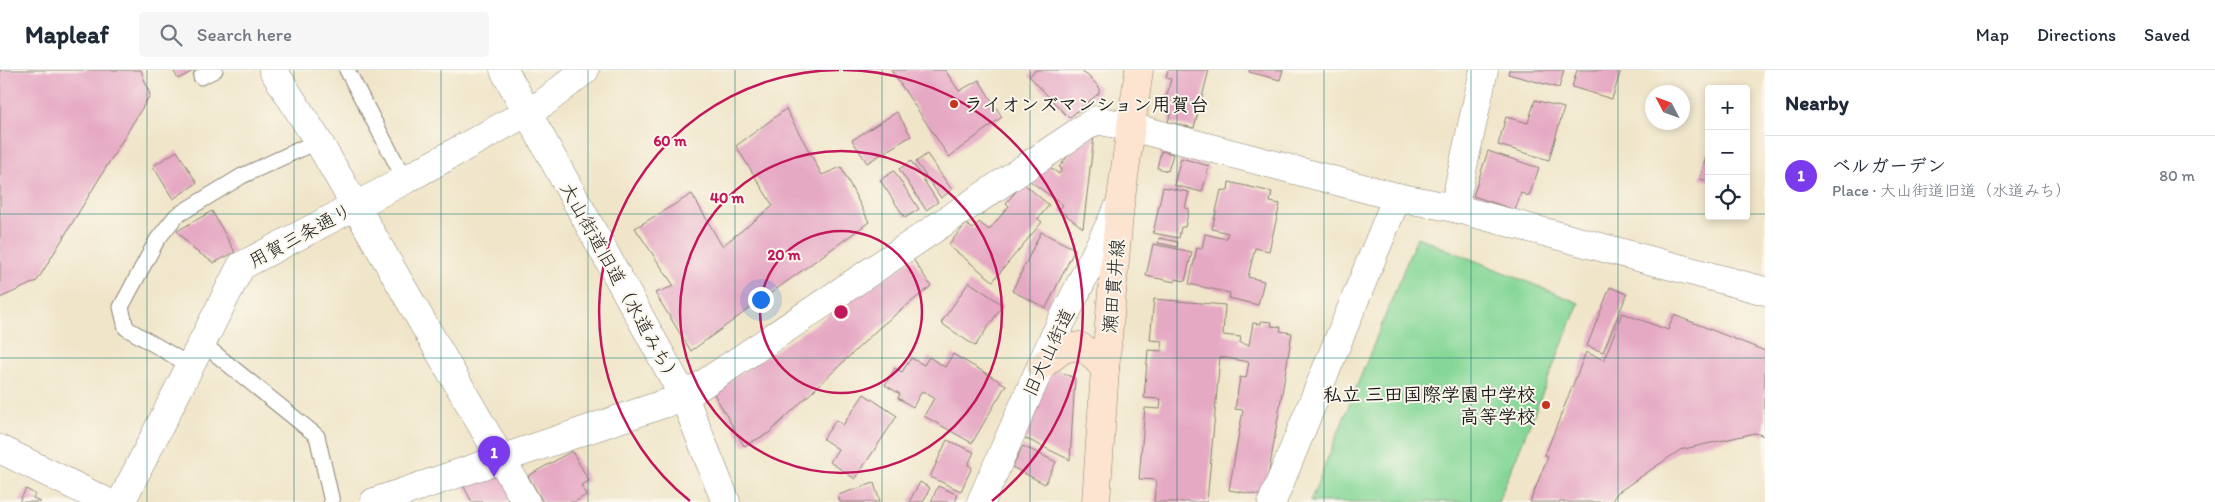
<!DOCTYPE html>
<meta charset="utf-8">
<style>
body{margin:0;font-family:Itim,"Klee One",sans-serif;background:#f6f6f7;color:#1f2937}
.controls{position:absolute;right:15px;top:15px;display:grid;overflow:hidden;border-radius:5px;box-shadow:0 2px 8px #0003}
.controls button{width:45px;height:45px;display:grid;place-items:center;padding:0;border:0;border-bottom:1px solid #e0e1e3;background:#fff;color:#1f2937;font:25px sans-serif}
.compass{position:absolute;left:1645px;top:15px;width:45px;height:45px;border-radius:50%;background:#fff;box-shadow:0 2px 8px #0003;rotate:311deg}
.you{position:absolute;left:760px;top:229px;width:18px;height:18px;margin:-12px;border:4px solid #fff;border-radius:50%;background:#1a73e8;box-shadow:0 0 0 8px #1a73e833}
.badge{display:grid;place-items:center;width:32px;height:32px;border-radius:50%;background:#7c3aed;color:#fff;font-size:16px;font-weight:700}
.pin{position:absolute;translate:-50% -41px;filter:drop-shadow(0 1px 2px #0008)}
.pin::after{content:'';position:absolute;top:26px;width:18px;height:15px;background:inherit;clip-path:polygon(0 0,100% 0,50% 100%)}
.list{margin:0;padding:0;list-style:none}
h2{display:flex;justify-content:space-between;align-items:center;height:65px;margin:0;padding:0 20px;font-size:21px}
h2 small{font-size:16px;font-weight:400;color:#747a83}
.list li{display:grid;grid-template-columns:32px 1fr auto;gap:15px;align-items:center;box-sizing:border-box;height:80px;padding:0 20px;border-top:1px solid #e0e1e3}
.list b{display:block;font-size:19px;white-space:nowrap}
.list p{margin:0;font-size:16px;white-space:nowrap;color:#747a83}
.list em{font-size:16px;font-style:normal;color:#747a83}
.icon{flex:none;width:28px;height:28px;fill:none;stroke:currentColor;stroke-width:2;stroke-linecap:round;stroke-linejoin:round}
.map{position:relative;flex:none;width:1765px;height:432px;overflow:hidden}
header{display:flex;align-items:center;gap:30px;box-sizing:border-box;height:70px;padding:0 25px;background:#fff;border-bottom:1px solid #e0e1e3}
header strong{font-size:24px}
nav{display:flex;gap:28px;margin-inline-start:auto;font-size:18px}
.search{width:350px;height:45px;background:#f6f6f7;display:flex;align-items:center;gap:12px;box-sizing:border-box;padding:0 18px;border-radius:5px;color:#747a83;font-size:19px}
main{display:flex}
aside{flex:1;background:#fff}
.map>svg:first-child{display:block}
.green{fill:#86d797;stroke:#517a5a}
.building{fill:#e6a9c4}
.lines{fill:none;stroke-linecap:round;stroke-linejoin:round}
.service-casing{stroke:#868072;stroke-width:17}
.minor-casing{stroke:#868072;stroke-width:29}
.secondary-casing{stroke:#868072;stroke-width:29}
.service{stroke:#fff;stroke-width:15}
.minor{stroke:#fff;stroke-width:28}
.secondary{stroke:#fde4d1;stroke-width:28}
.grid{fill:none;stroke:#0f766e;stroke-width:1;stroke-opacity:0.55}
.ring{fill:none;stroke:#c2185b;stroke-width:2.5}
.poi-dot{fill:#c8321e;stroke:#fbf7ec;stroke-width:2}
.labels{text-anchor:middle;stroke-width:4;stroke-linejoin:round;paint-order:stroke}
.poi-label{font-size:19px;font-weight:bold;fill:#1c1c1c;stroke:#fbf7ec;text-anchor:start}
.street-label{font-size:19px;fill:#1c1c1c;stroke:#fbf7ec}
.centre{fill:#c2185b;stroke:#fbf7ec;stroke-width:2.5}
.ring-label{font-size:15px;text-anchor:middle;font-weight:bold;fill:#c2185b;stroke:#fbf7ec;stroke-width:4;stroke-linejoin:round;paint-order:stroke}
</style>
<header>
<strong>Mapleaf</strong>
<div class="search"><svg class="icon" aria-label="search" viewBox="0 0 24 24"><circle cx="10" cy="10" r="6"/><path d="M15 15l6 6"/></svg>Search here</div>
<nav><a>Map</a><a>Directions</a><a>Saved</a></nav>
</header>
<main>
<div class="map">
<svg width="1765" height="432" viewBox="0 0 1765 432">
<rect width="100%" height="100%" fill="#fbf7ec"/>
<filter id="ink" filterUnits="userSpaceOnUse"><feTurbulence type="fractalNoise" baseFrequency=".02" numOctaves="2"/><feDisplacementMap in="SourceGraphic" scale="10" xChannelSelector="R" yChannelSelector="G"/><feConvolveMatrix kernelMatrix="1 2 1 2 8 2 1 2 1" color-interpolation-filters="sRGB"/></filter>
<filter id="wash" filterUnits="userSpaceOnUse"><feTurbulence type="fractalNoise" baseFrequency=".0096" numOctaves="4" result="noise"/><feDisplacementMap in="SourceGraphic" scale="20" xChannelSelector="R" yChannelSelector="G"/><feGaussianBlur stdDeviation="1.12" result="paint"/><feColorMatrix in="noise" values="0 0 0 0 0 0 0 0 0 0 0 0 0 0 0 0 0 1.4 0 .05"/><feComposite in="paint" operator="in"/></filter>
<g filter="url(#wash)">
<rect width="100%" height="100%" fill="#f0e5c9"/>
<path class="green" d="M1417 167 1579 233 1498 432H1310Z"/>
<g id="blocks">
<g class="building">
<path d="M0 0H141L150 25 37 211 0 228Z"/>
<path d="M173 0H195L178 9Z"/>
<path d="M891 0H945L959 21 979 10 1002 47 949 87Z"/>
<path d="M1036 0H1079L1087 5 1099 17V23L1069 48 1029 6Z"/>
<path d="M1168 0H1209L1194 58 1168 52 1171 42 1163 40 1171 9 1166 8Z"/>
<path d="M1249 0H1283L1280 10 1249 2Z"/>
<path d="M1509 0H1564L1559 18 1508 4Z"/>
<path d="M1577 0H1621L1612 29 1572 17Z"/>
<path d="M1535 30 1564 38 1549 90 1498 75 1506 47 1528 53Z"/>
<path d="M786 39 822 105 841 97 869 152 691 281 655 223 674 216 635 158 692 124 722 176 773 136 736 76Z"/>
<path d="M897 42 911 66 867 93 852 70Z"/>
<path d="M1094 66 1083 158 1059 140 1063 135 1030 111 1046 94 1059 104 1062 99 1059 97 1075 77Z"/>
<path d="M177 81 197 113 173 129 153 96Z"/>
<path d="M1161 81 1173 84 1168 101 1157 98Z"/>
<path d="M1488 81 1539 98 1529 126 1521 123 1515 140 1473 126Z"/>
<path d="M927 84 952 120 941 128 916 92Z"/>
<path d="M1706 86H1709V111L1700 109Z"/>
<path d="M1181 88 1209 96 1202 122 1174 115Z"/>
<path d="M911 91 938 132 926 140 899 99Z"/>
<path d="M894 101 919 139 905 148 880 110Z"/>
<path d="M1229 112 1272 122 1270 132 1280 134 1269 181 1255 178 1248 207 1264 211 1258 235 1229 228 1230 223 1189 214 1197 178 1202 179 1205 164 1226 169 1228 163 1212 159 1221 120 1228 121Z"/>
<path d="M1023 113 1049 135 1038 149 1042 152 993 211 948 175 966 154 973 159 979 152 989 160 1009 136 1006 133Z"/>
<path d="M1163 117 1189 122 1185 138 1189 139 1185 157H1181L1179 168 1153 163Z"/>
<path d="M212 141 235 182 214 193 193 179 177 161Z"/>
<path d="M1041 162 1075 179 1046 238 1012 221Z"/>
<path d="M1159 168 1178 172 1177 177 1158 173Z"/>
<path d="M1153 174 1192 182 1185 211 1175 209V212L1146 206Z"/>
<path d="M913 189 931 216 880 257 769 363 744 376 713 322Z"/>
<path d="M969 212 1003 235 975 276 941 253Z"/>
<path d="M1610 217 1627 224 1603 282 1587 276Z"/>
<path d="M1154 229 1225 235 1223 265 1241 267 1240 273 1249 275 1253 253 1261 254V251L1272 252 1271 256 1281 257 1280 261 1292 263 1265 426 1229 420 1243 340 1235 339 1240 307 1246 308 1249 292 1220 287 1207 432H1154L1156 410 1139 409 1145 338 1160 339 1161 329 1144 328 1148 280 1161 281 1162 271 1150 270Z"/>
<path d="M1622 243 1668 260 1674 245 1765 281V366L1755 363 1680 380 1617 423 1611 432H1530L1548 386 1545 385 1586 282 1604 290Z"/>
<path d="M953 284 1006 315 972 373 924 346 934 328 922 321 913 337 898 328 900 324 885 315 895 298 902 302 911 288 924 295 929 287 945 297Z"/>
<path d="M1053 300 1075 308 1070 390 1021 366Z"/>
<path d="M864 324 897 346 855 409 830 392 838 379 823 369 836 350 843 355Z"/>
<path d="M947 370 974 382 968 395 972 397 961 421 930 407Z"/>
<path d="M1023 376 1056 392 1045 414 1012 397Z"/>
<path d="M572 381 589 411 581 415 586 425 575 432H543L528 406Z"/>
<path d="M501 398 516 426 505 432H472L463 415Z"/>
<path d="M920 412 930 418 923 432H909Z"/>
<path d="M874 413 880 432H840L838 425Z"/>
<path d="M938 416 958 425 955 432H931Z"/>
<path d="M26 419 35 424 33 428 41 432H19Z"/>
</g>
</g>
</g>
<g filter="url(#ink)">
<use href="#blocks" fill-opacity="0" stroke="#868072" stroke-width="1"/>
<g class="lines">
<g class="service-casing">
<g id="service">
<path d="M347 0 405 110"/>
<path d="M201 7 215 0"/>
<path d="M202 273 317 366 332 432"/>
<path d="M191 296 126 258 121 237 157 170 176 146 242 106 318 71"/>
</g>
</g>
<g class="minor-casing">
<g id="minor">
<path d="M273 0 318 71 526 432"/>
<path d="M504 0 684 327 726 432"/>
<path d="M1454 138 1484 0"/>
<path d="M0 379 107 432"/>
<path d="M121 432 241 196 405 110 526 43 545 32 585 0"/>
<path d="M374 432 684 327 1096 50 1131 57 1397 127 1454 138 1765 221"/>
<path d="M981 432 1051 273 1119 136"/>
<path d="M1272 432 1397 127"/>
</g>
</g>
<g class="secondary-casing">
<g id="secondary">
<path d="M1041 296 1063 279 1079 276 1092 284 1105 299"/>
<path d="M1096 432 1105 299 1120 135 1139 0"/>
</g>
</g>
<use href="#service" class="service"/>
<use href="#minor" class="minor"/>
<use href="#secondary" class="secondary"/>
</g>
</g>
<path class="grid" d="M147 0V432M294 0V432M441 0V432M588 0V432M735 0V432M882 0V432M1030 0V432M1177 0V432M1324 0V432M1471 0V432M1618 0V432M0 144H1709M1746 144H1765M0 288H1765"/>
<g class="ring">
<circle cx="841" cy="242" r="81"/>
<circle cx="841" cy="242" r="161"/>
<path d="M690 431A242 242 0 0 1 839 0M843 0A242 242 0 0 1 992 431"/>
</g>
<g class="poi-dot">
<circle cx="954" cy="34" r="5"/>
<circle cx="1546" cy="335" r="5"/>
</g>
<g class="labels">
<g class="poi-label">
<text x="964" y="41">ライオンズマンション用賀台</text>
<text x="1536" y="331" text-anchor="end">私立 三田国際学園中学校<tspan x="1536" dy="22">高等学校</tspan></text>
</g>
<g class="street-label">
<text transform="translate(300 165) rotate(-28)" y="7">用賀三条通り</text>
<text transform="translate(621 213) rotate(61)" y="7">大山街道旧道（水道みち）</text>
<text transform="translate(1113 216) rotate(-85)" y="7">瀬田貫井線</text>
<text transform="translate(1048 282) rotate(-65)" y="7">旧大山街道</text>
</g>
</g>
<circle cx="841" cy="242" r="8" class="centre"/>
<g class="ring-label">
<text x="670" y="76">60 m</text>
<text x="727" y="133">40 m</text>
<text x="784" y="190">20 m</text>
</g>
</svg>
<div class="controls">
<button>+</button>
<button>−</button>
<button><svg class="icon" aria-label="locate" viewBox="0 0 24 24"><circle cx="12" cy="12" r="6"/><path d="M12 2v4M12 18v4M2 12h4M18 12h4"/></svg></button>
</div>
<svg class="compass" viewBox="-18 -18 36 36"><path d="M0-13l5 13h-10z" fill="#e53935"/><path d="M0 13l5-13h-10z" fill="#747a83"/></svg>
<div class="you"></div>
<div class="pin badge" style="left:494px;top:407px">1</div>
</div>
<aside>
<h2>Nearby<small></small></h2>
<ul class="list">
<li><span class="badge">1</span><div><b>ベルガーデン</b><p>Place · 大山街道旧道（水道みち）</p></div><em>80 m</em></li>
</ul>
</aside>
</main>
